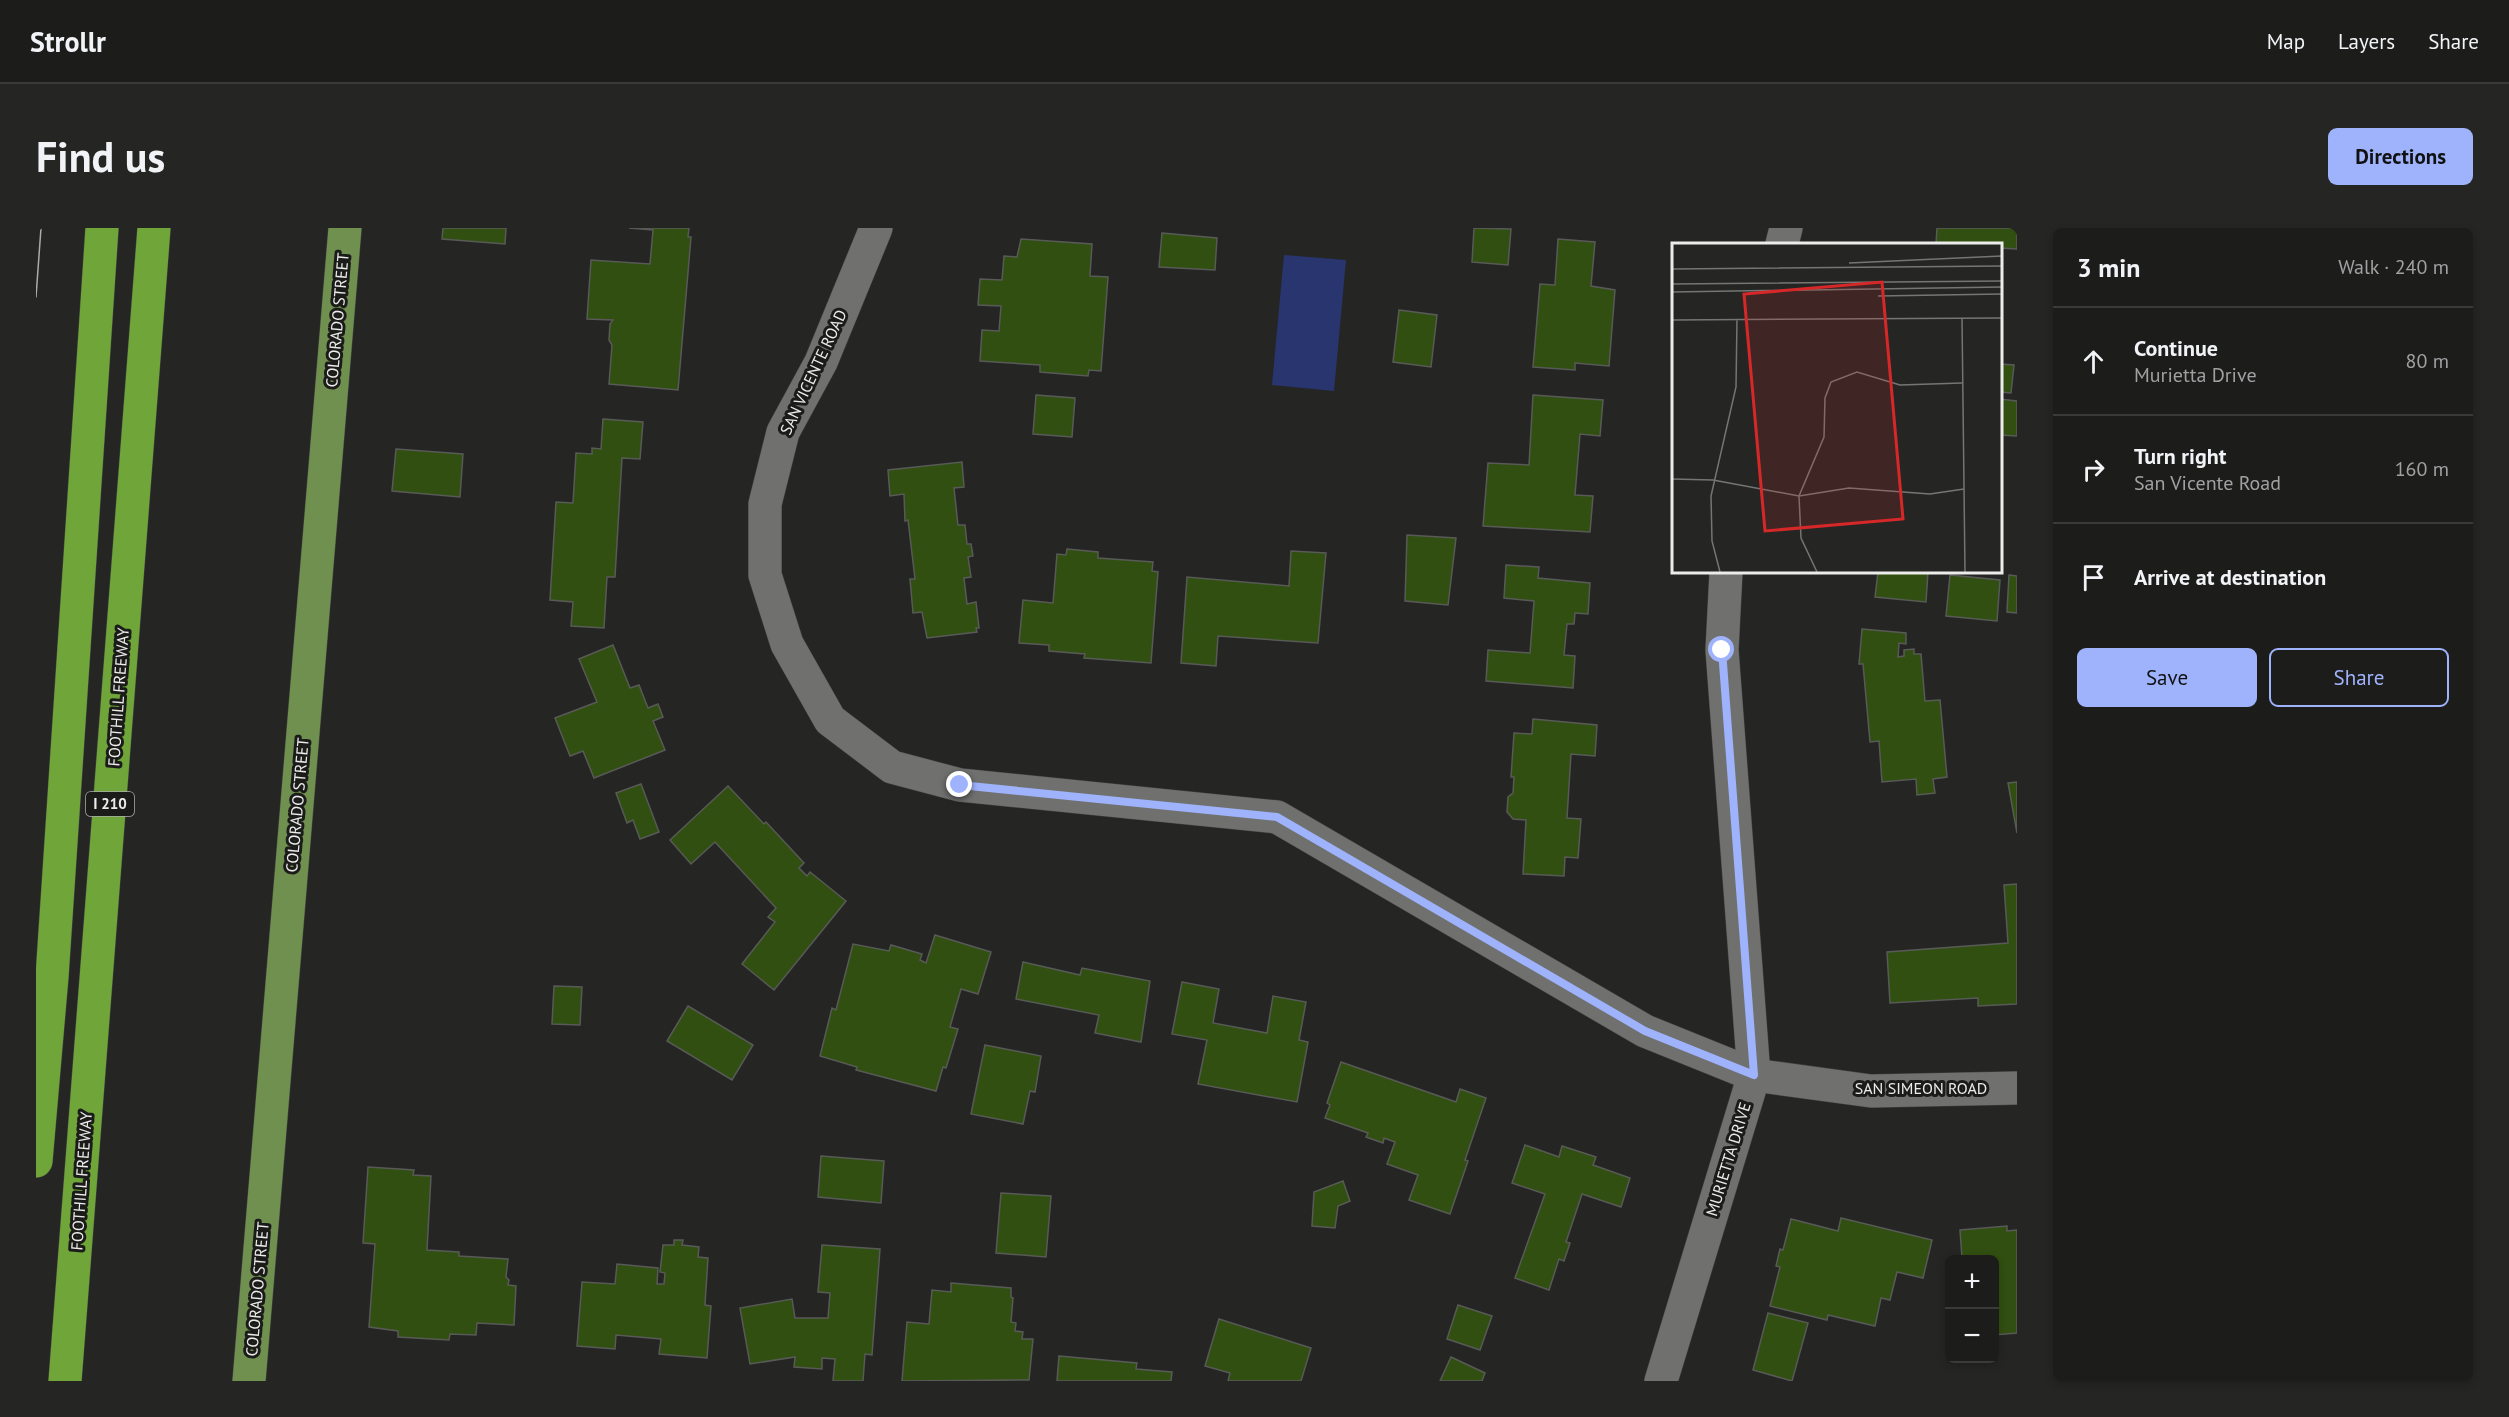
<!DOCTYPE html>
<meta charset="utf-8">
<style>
body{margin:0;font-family:"PT Sans",sans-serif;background:#252524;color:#f1f3f6}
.controls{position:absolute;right:18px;bottom:18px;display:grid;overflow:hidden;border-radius:9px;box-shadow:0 3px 9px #0003}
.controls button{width:54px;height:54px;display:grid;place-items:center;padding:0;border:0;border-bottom:2px solid #3a3a3a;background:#1c1c1b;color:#f1f3f6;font:30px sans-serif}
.stop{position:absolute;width:18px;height:18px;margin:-14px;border:4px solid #9fb3fd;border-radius:50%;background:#fff}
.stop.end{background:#9fb3fd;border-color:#fff;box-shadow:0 2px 6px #0008}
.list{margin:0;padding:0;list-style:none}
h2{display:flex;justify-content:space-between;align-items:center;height:78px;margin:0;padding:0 24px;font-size:26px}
h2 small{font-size:20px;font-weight:400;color:#a0a1a3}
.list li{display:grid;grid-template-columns:39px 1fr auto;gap:18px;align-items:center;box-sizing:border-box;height:108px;padding:0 24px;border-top:2px solid #3a3a3a}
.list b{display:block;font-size:22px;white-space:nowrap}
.list p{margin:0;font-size:20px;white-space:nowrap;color:#a0a1a3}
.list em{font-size:20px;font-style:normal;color:#a0a1a3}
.actions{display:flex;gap:12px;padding:18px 24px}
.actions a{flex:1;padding:14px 0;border:2px solid #9fb3fd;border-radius:9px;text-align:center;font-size:21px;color:#9fb3fd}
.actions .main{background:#9fb3fd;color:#111}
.icon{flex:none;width:33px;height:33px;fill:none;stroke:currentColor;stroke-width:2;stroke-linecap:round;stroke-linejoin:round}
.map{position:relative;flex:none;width:1981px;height:1153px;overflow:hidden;border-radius:9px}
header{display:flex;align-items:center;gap:36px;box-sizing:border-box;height:84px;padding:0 30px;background:#1c1c1b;border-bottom:2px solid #3a3a3a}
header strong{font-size:28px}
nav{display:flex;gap:33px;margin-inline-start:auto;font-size:21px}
.intro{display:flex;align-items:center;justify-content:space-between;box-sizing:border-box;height:144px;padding:0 36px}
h1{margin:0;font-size:42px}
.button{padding:15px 27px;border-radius:9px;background:#9fb3fd;color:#111;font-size:21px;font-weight:700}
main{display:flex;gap:36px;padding:0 36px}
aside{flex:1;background:#1c1c1b;border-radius:9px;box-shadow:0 3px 9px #0003}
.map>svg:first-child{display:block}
.green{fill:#29356f}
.building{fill:#314f10;stroke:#585a57;stroke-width:1.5}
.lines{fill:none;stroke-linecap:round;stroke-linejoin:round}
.minor-casing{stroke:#434442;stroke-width:34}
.primary-casing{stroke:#434442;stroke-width:34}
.motorway-casing{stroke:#434442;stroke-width:34}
.minor{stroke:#70716f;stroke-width:33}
.primary{stroke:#6f904f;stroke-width:33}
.motorway{stroke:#6fa539;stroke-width:33}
.tram{stroke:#abacaa;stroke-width:1.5}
.route{stroke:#9fb3fd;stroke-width:8}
.labels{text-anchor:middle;stroke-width:6;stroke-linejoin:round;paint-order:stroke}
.shield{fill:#1b1c1a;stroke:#adaeac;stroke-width:1.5}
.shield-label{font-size:15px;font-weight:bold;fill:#ecedeb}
.street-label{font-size:16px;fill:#ecedeb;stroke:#1b1c1a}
.inset-road{fill:none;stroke:#757674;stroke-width:1.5}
.view{fill:#d62828;fill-opacity:0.15;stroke:#d62828;stroke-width:3}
.inset-edge{fill:none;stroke:#ecedeb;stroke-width:3}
</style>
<header>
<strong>Strollr</strong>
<nav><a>Map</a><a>Layers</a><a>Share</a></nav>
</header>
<div class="intro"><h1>Find us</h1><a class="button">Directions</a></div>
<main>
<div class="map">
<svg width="1981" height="1153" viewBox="0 0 1981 1153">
<rect width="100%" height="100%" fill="#252624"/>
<path class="green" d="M1248 27 1310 32 1298 163 1236 157Z"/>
<g class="building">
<path d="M407 0H470L469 16 406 11Z"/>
<path d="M593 0H653L652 9H655L642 162 573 156 576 117 573 112 574 96 577 92 551 91 555 32 614 36 617 2Z"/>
<path d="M1438 0 1475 1 1472 37 1436 34Z"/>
<path d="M1901 0H1981V21L1964 20V16H1900Z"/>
<path d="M1126 5 1181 10 1179 42 1123 39Z"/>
<path d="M985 11 1056 16 1054 48 1072 49 1065 143 1053 142 1052 148 1004 144V137L944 133 946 102 963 103 965 78 942 77 944 51 966 52 968 28 981 29Z"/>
<path d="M1522 11 1559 14 1555 58 1579 62 1573 138 1539 135V142L1497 139 1504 56 1519 57Z"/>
<path d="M1363 82 1401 87 1395 139 1357 134Z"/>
<path d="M1964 136 1978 137 1975 165 1964 164Z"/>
<path d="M1000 167 1039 170 1036 209 997 206Z"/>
<path d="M1497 167 1567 172 1564 208 1544 206 1539 267 1557 268 1554 304 1447 298 1452 235 1493 237Z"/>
<path d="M1964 171 1981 173V208L1964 207Z"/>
<path d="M567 191 607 194 604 231 586 230 579 349H571L568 400 535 398 537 374 514 372 520 274 537 275 540 225 556 226V220L565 221Z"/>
<path d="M360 221 427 226 424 269 356 263Z"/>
<path d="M926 234 928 259 918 260 922 297H929L931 316H935L937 328 932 329 935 349 928 350 931 376 940 374 943 400H940L941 404 891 410 886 384 877 385 874 351H879L872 292 869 293 868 266 854 268 852 242Z"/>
<path d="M1371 307 1420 310 1412 377 1369 373Z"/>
<path d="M1031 321 1062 324V330L1117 334 1116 343 1122 344 1115 435 1048 430 1049 426 1013 423V417L983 415 987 372 1017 375 1021 326 1030 327Z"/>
<path d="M1255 323 1290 325 1282 415 1182 408 1180 438 1145 435 1151 349 1253 358Z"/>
<path d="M1470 337 1503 339 1502 350 1554 355 1552 386 1539 385 1538 396H1531L1528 427 1539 428 1537 460 1450 453 1452 422 1494 425 1498 373 1468 370Z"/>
<path d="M1842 344H1892L1890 374 1839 369Z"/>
<path d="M1914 347 1964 352 1961 393 1910 388Z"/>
<path d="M1973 347 1981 348V385L1971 384Z"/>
<path d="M1826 401 1870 405V416L1863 415 1862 429 1868 428V422L1878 421V426H1885L1889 473 1904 472 1911 549 1897 551 1899 565 1881 567 1880 551 1846 554 1843 513 1834 514 1827 436H1823Z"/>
<path d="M577 417 594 460 603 457 612 480 622 476 627 489 617 493 629 522 558 550 547 523 534 528 519 490 561 474 543 431Z"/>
<path d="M1497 491 1561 497 1559 528 1535 526 1531 590 1545 591 1542 630 1529 629 1528 648 1487 646 1490 592 1477 591 1471 584 1472 569 1477 565 1478 549H1475L1478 505 1496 506Z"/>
<path d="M1981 554V605L1972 555Z"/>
<path d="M605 556 623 604 604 611 597 592 591 595 580 565Z"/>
<path d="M692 558 728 596 730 594 768 635 763 640 771 648 774 644 810 673 738 762 706 736 739 694 732 689 740 680 679 614 655 636 634 612Z"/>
<path d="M1981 656V776L1942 778V770L1854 775 1851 724 1972 715 1968 657Z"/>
<path d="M899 707 955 724 942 766 925 761 914 799 922 801 910 840 907 839 900 863 820 842 821 839 784 828 796 780 800 782 817 716 853 723 855 717 886 726 884 732 890 735Z"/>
<path d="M987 734 1044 747 1046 740 1114 753 1105 814 1059 805 1063 787 980 771Z"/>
<path d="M1146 754 1183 761 1177 795 1231 805 1237 768 1270 774 1263 812 1272 814 1261 874 1162 856 1171 812 1136 806Z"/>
<path d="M518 758 546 759 544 797 516 796Z"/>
<path d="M652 778 717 817 696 852 631 813Z"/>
<path d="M949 817 1005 828 999 864 994 863 987 896 935 886Z"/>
<path d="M1305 834 1420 874 1424 861 1450 870 1429 932 1432 933 1414 986 1373 972 1382 947 1351 936 1359 914 1348 910 1347 915 1330 909 1332 905 1289 890 1294 877 1291 875Z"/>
<path d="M1489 917 1523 929 1526 918 1560 929 1557 937 1594 950 1585 979 1546 966 1530 1014 1534 1015 1528 1033 1523 1031 1513 1062 1479 1050 1509 966 1476 955Z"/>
<path d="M785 928 848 933 845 975 782 969Z"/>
<path d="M332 939 378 942 377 947 395 948 391 1022 423 1024V1028L472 1031 470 1049 473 1052 472 1057 480 1058 478 1097 441 1095 440 1107 414 1106 413 1112 362 1109V1103L333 1099 339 1016 327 1015Z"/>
<path d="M1307 953 1314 973 1302 978 1299 1000 1276 998 1278 964Z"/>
<path d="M965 965 1015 968 1010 1029 960 1025Z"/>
<path d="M1805 990 1896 1012 1887 1050 1861 1044 1854 1072 1845 1070 1839 1098 1792 1087 1791 1092 1734 1078 1744 1039 1740 1038 1744 1021 1747 1022 1755 991 1802 1003Z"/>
<path d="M1971 998V1003L1981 1002V1105L1958 1107V1032H1924L1926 1030 1924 1002Z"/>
<path d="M638 1012H647L646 1017 663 1019 662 1029 672 1030 669 1077 675 1078 671 1130 623 1126 625 1111 580 1107 579 1121 541 1118 546 1054 579 1056 581 1036 622 1040 621 1056H628L629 1045 624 1044 627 1017H638Z"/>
<path d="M786 1017 844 1021 836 1127 829 1126 827 1153H797L799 1131 786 1130V1141L758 1139 759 1129 714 1136 704 1080 756 1071 759 1090H792L794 1065 782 1064Z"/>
<path d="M915 1055 975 1060V1069L977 1070 975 1094 980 1095 979 1103 987 1104 986 1111H997L993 1152 866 1153 871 1094 893 1096 896 1062 915 1064Z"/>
<path d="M1422 1077 1456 1088 1444 1122 1411 1111Z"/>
<path d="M1732 1085 1772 1095 1756 1153 1717 1142Z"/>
<path d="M1183 1091 1275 1120 1265 1153H1192L1194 1145 1169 1138Z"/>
<path d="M1023 1128 1101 1135 1100 1141 1136 1144 1135 1153H1021Z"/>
<path d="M1415 1129 1449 1145 1446 1153H1404Z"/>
</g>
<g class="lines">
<g class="minor-casing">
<g id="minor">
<path d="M840 0 785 134 747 204 729 276V347L751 416 794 492 856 539 924 557 1241 589 1609 803 1718 847 1835 863 1981 860"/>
<path d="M1746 16 1750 0"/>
<path d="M1625 1153 1718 847 1686 422 1690 344"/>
</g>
</g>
<g class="primary-casing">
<path id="primary" d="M213 1153 309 0"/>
</g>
<g class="motorway-casing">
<g id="motorway">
<path d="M0 933 16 749 66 0"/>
<path d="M29 1153 118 0"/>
</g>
</g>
<use href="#minor" class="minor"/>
<use href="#primary" class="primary"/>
<use href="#motorway" class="motorway"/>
<path class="tram" d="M0 69 5 0"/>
</g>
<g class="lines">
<path class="route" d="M924 557 1241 589 1609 803 1718 847 1686 422"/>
</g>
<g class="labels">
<rect class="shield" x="50" y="564" width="48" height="24" rx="4.5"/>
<g class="shield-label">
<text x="74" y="581">I 210</text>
</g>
<g class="street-label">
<text transform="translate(301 92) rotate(-85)" y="6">COLORADO STREET</text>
<text transform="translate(777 144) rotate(-65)" y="6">SAN VICENTE ROAD</text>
<text transform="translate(82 469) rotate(-86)" y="6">FOOTHILL FREEWAY</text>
<text transform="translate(261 577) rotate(-85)" y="6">COLORADO STREET</text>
<text x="1885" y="866">SAN SIMEON ROAD</text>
<text transform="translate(1692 931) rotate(-73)" y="6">MURIETTA DRIVE</text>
<text transform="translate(45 953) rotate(-86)" y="6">FOOTHILL FREEWAY</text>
<text transform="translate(221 1061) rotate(-85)" y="6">COLORADO STREET</text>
</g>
</g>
<g transform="translate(1636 15)">
<rect width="330" height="330" fill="#252624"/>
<path class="inset-road" d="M177 20 330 13M0 26 330 23M0 41 330 38M0 49 330 44M206 53 330 51M290 75 293 329M0 77 330 75M0 236 41 237 127 253 177 245 258 251 292 246M48 329 40 298 39 253 64 144 65 76M145 329 129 295 127 253 152 194 153 155 159 139 185 129 228 142 290 140"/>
<path class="view" d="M210 39 231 276 93 288 72 51Z"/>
<rect width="330" height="330" class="inset-edge"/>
</g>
</svg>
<div class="controls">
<button>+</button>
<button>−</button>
</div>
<div class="stop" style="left:1686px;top:422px"></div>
<div class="stop end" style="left:924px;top:557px"></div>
</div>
<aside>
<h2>3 min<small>Walk · 240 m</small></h2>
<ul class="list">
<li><svg class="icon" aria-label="ahead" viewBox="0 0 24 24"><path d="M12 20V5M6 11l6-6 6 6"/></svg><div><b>Continue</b><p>Murietta Drive</p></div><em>80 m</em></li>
<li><svg class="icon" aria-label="right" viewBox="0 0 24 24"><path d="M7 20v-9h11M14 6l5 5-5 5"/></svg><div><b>Turn right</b><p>San Vicente Road</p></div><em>160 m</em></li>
<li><svg class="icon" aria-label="arrive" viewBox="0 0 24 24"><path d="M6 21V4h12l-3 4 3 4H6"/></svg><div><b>Arrive at destination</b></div></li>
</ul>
<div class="actions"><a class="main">Save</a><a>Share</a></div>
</aside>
</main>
